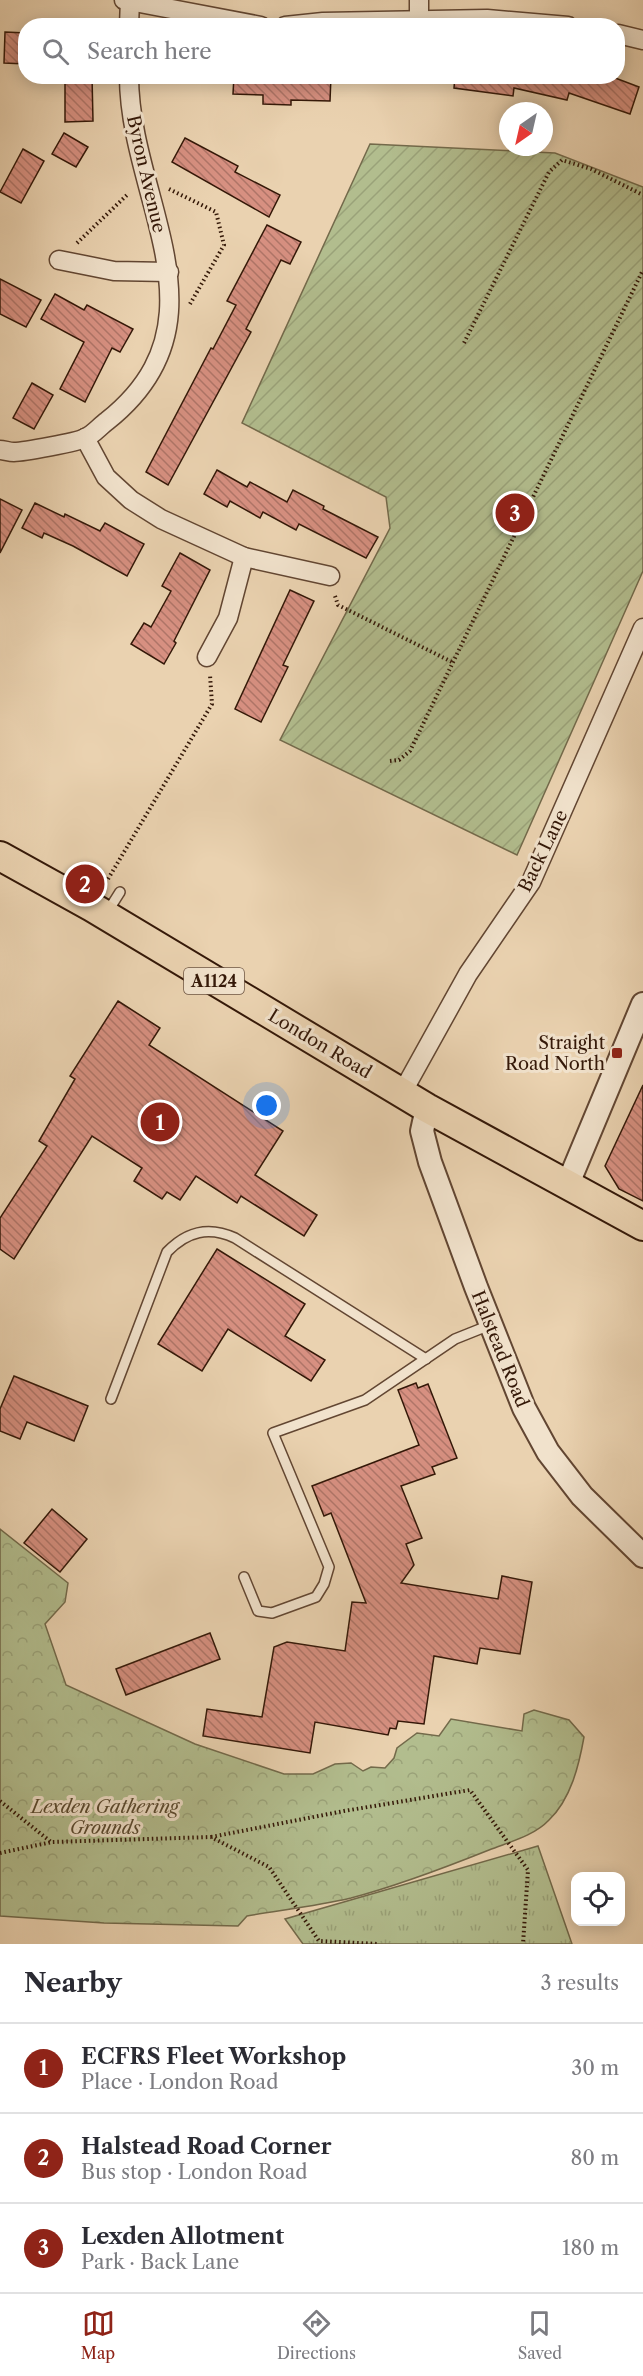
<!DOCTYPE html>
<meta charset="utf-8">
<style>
body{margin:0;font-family:"Libre Caslon Text",serif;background:#f7f7f7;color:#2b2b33}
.controls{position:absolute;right:18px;bottom:18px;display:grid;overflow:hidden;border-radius:12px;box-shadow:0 3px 15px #0003}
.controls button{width:54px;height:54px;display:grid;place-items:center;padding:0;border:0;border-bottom:2px solid #e1e1e2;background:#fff;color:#2b2b33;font:30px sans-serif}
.compass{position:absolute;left:499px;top:102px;width:54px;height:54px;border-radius:50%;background:#fff;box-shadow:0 3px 15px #0003;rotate:214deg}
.you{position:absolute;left:267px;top:1106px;width:21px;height:21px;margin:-15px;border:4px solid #fff;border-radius:50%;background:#1a73e8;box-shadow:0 0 0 9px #1a73e833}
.badge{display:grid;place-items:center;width:39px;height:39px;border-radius:50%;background:#8f2418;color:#fff;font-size:20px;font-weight:700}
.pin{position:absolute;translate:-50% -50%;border:3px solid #fff;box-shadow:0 2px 6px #0006}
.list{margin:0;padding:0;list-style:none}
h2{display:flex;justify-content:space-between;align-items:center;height:78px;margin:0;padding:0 24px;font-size:26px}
h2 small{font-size:20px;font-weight:400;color:#7c7c81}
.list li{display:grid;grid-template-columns:39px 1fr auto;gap:18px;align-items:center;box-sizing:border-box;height:90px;padding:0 24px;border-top:2px solid #e1e1e2}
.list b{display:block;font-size:22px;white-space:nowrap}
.list p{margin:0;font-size:20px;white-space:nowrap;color:#7c7c81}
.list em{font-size:20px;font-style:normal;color:#7c7c81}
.icon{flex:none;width:33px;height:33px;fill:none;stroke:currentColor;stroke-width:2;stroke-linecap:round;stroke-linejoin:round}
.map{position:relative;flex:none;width:643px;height:1944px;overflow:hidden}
.search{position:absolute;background:#fff;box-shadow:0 3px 15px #0003;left:18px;right:18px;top:18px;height:66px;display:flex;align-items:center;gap:15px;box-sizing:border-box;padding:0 21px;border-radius:24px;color:#7c7c81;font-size:22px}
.sheet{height:348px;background:#fff}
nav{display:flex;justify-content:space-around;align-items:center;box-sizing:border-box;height:84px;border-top:2px solid #e1e1e2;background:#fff;font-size:16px;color:#7c7c81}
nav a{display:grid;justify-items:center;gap:3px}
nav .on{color:#8f2418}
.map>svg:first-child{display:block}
.grass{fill:url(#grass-tufts);stroke:#736a4b;stroke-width:1.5}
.forest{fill:url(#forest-crowns);stroke:#736a4b;stroke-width:1.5}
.garden{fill:url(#garden-furrows);stroke:#736a4b;stroke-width:1.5}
.building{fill:url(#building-back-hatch);stroke:#341808;stroke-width:1.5}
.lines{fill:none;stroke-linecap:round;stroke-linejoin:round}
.service-casing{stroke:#624632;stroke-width:12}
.minor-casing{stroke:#624632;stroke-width:21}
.tertiary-casing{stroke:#624632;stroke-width:26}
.primary-casing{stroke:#341808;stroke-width:32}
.path{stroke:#341808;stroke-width:4;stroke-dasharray:1.5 3;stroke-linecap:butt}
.service{stroke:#f1e2cc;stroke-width:9}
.minor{stroke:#f1e2cc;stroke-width:18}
.tertiary{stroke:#f1e2cc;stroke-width:22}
.primary{stroke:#ead2b0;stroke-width:28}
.poi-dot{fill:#8f2418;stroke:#f1e2cc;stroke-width:2}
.labels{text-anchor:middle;stroke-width:6;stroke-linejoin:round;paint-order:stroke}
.shield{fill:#f1e2cc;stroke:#6d5543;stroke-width:1.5}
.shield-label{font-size:16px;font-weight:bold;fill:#341808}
.street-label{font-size:18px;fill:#341808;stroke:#f1e2cc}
.poi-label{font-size:18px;fill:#341808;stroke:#f1e2cc;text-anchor:end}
.park-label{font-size:18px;font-style:italic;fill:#5a4a30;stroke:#f1e2cc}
</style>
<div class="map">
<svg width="643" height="1944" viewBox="0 0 643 1944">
<defs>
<pattern id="grass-tufts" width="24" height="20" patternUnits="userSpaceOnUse" patternTransform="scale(1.5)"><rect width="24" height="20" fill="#b2bd8e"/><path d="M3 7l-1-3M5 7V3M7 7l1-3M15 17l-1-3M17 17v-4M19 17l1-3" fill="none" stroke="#9aa279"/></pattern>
<pattern id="forest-crowns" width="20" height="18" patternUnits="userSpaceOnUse" patternTransform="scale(1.5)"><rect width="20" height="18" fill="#b2bd8e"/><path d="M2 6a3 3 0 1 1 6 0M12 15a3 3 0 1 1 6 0" fill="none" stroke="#9aa279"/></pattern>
<pattern id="garden-furrows" width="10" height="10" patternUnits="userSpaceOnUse" patternTransform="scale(1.5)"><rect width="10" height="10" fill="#b2bd8e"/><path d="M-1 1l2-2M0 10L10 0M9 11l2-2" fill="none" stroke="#9aa279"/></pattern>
<pattern id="building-back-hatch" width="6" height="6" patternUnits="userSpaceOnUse" patternTransform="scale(1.5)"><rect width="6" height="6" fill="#d79081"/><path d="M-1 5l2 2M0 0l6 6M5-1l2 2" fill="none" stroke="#af7568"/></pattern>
</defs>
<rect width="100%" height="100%" fill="#ead2b0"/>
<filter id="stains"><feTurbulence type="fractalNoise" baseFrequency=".00333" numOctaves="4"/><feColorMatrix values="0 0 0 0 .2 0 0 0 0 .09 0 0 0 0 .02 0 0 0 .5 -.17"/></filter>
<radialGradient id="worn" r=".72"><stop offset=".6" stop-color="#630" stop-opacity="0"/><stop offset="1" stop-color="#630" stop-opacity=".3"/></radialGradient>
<path class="grass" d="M538 1846 572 1944H303L285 1919Z"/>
<path class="forest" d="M0 1529 68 1583 65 1602 45 1624 66 1685 195 1744 284 1774H313L335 1764 351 1763 363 1771 371 1767 385 1768 394 1758 397 1748 417 1733 439 1736 451 1719 522 1731 524 1714 534 1710 569 1720 584 1737C579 1765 571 1799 549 1820 534 1836 509 1842 489 1850 444 1868 397 1886 351 1898 317 1906 282 1910 247 1916L238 1926 104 1923 0 1916Z"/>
<path class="garden" d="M370 144 555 153 643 187V571L517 855 280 740 390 528 386 497 242 423Z"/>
<g class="building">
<path d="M5 32 26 33V64L4 63Z"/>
<path d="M65 76H92L93 121 65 122Z"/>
<path d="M234 76H331L330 101 291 100V105L263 104V95L233 94Z"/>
<path d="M455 76H610L639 87 630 114 569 93 567 100 514 88 513 96 454 88Z"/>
<path d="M64 133 88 147 76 167 52 154Z"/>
<path d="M185 138 238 166 235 172 280 195 269 217 172 162Z"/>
<path d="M23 149 44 161 21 203 0 192Z"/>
<path d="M267 225 301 242 290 264 281 260 246 329 251 332 168 485 146 472 211 348 213 349 236 305 227 301Z"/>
<path d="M0 279 41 300 26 327 0 314Z"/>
<path d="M55 294 84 310 87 305 133 329 120 352 112 348 85 402 60 389 84 342 41 319Z"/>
<path d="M32 383 53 395 34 429 13 418Z"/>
<path d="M217 470 247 487 250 482 287 502 293 490 324 506 323 509 378 537 366 558 299 524 296 530 263 512 260 518 230 501 227 507 204 494Z"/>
<path d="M0 499 22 510 0 553Z"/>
<path d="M35 503 64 517 65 514 100 531 105 523 144 544 127 576 73 546 44 533 42 538 22 528Z"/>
<path d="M180 553 210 570 174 641 176 643 164 664 131 644 144 623 151 627 171 591 162 586Z"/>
<path d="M290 590 314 601 283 665 288 667 261 722 235 709Z"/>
<path d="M118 1001 160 1028 149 1045 283 1131 255 1175 317 1215 304 1236 241 1196 237 1203 196 1176 180 1200 167 1192 162 1199 134 1181 142 1168 92 1136 14 1259 0 1249V1218L47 1146 39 1141 75 1079 70 1076Z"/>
<path d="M643 1085V1201L619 1189 605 1166Z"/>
<path d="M217 1249 305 1304 285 1336 325 1360 311 1381 228 1329 202 1371 158 1344Z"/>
<path d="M14 1376 88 1406 74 1441 27 1422 20 1439 0 1431V1409Z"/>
<path d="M416 1383 418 1388 428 1384 457 1458 432 1467 435 1474 401 1486 422 1538 406 1544 414 1565 401 1583 498 1599 502 1576 532 1582 520 1654 480 1648 477 1664 434 1656 424 1724 398 1721 396 1729 390 1728 388 1735 315 1722 310 1753 203 1736 207 1709 262 1717 274 1647 287 1642 345 1651 352 1602 366 1603 331 1513 324 1516 312 1486 419 1445 398 1390Z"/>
<path d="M52 1509 87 1539 60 1572 24 1543Z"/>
<path d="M210 1633 220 1659 126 1695 116 1669Z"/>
</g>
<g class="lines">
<g class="service-casing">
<g id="service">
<path d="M108 911 120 892"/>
<path d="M111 1399 167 1252C187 1231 209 1226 235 1238L426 1359"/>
<path d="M244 1577 258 1611 272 1613 316 1597 324 1584 329 1567 273 1433 365 1400 455 1339 490 1325"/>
</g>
</g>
<g class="minor-casing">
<g id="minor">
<path d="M124 0 261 26"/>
<path d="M419 0V20"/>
<path d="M129 26 130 0"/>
<path d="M285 26 323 22 487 19 568 26"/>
<path d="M618 34 643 40"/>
<path d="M59 260 114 271 169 272"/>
<path d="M85 438 106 477 131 500 161 519 244 557 330 576"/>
<path d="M0 450C4 450 9 452 14 452 23 452 78 442 85 438 93 435 100 426 107 421 233 321 129 200 129 76"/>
<path d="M207 657 228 618 244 557"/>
<path d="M402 1093 468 974 531 882 643 628"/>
</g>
</g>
<g class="tertiary-casing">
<g id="tertiary">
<path d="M427 1108 422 1131 430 1162 476 1287 524 1408 548 1452 582 1496 643 1556"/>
<path d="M567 1186 643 1004"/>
</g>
</g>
<g class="primary-casing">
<path id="primary" d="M0 856 92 907 427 1108 643 1226"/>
</g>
<g class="path">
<path d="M169 189 216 212 224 245 190 304"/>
<path d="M77 243 128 194"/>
<path d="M464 343 549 172 562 160 591 169 643 195"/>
<path d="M335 596 338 605 452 662"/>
<path d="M390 761 399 760 410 751 643 270"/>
<path d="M108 879 212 704 210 675"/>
<path d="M0 1801 51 1842"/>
<path d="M211 1837 344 1811 470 1790 528 1870 523 1944"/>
<path d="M0 1853 52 1842 211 1837 269 1867 319 1941 379 1944"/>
</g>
<use href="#service" class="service"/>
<use href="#minor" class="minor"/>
<use href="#tertiary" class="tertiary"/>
<use href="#primary" class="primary"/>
</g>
<rect class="poi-dot" x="611" y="1047" width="12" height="12" rx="3"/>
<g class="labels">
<rect class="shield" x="184" y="968" width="60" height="26" rx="4.5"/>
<g class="shield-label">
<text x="214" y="987">A1124</text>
</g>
<g class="street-label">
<text transform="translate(146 174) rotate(77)" y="6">Byron Avenue</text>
<text transform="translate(543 851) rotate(-64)" y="6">Back Lane</text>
<text transform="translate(320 1044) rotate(31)" y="6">London Road</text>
<text transform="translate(500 1349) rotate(68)" y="6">Halstead Road</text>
</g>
<g class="poi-label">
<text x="605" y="1049">Straight<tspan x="605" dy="21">Road North</tspan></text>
</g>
<g class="park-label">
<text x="105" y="1813">Lexden Gathering<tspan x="105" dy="21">Grounds</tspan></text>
</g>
</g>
<rect width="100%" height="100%" filter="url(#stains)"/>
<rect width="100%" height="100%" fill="url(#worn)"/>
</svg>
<div class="controls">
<button><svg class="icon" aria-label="locate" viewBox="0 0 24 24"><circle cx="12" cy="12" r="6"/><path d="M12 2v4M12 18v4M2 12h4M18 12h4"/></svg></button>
</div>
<svg class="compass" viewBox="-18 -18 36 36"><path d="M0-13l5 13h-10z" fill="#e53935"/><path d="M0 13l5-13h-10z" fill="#7c7c81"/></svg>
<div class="you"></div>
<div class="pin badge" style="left:160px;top:1122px">1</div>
<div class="pin badge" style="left:85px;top:884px">2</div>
<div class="pin badge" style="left:515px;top:513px">3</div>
<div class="search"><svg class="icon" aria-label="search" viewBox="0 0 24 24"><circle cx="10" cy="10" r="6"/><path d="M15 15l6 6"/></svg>Search here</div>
</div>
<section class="sheet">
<h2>Nearby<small>3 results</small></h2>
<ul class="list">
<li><span class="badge">1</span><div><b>ECFRS Fleet Workshop</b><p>Place · London Road</p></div><em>30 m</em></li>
<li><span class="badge">2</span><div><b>Halstead Road Corner</b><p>Bus stop · London Road</p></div><em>80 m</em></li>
<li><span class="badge">3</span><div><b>Lexden Allotment</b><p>Park · Back Lane</p></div><em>180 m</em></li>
</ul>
</section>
<nav>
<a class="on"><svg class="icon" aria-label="map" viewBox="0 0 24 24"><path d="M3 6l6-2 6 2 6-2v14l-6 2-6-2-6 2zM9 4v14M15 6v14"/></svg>Map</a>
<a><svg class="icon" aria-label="directions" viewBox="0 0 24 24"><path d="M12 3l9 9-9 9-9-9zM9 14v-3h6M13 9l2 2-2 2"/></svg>Directions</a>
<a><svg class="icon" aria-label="saved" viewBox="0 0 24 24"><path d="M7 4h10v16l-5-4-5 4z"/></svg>Saved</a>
</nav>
